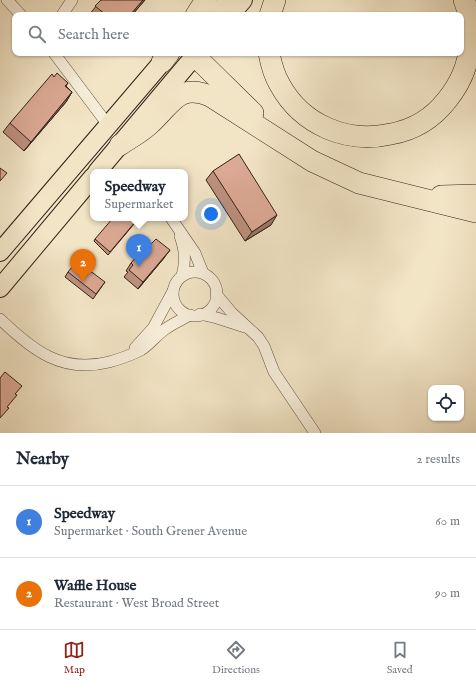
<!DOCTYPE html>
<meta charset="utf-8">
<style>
body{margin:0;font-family:"IM FELL English",serif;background:#f2f2f3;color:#1f2937}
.controls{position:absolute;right:12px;bottom:12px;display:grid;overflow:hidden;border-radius:8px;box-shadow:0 1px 3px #0004}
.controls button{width:36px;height:36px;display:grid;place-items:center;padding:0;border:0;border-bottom:1px solid #e0e1e3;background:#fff;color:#1f2937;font:20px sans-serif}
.you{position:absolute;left:211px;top:214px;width:14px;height:14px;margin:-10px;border:3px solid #fff;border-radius:50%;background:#1a73e8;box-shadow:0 0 0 6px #1a73e833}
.badge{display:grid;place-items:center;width:26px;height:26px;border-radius:50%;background:#8f2418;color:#fff;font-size:13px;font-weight:700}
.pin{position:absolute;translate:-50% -33px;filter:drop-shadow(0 1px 2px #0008)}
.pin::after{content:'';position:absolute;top:21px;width:14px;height:12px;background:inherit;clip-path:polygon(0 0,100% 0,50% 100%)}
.popup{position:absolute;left:90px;top:169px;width:98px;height:52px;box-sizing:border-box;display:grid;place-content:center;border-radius:8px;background:#fff;filter:drop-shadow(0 1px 3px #0005);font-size:13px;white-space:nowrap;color:#747a83}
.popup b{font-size:15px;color:#1f2937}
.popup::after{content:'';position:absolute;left:50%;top:100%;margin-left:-8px;border:8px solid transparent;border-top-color:#fff}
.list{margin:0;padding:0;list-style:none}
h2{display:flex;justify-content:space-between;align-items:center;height:52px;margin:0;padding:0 16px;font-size:17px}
h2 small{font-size:13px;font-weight:400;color:#747a83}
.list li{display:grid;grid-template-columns:26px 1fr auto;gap:12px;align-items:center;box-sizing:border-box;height:72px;padding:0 16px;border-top:1px solid #e0e1e3}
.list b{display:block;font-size:15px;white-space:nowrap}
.list p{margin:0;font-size:13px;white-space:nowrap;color:#747a83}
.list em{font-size:13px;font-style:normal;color:#747a83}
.icon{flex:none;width:22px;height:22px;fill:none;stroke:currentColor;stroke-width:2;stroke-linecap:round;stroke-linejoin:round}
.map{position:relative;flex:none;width:476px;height:433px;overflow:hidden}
.search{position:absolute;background:#fff;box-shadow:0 1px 3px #0004;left:12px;right:12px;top:12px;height:44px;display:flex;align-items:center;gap:10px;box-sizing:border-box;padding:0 14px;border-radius:8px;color:#747a83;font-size:15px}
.sheet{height:196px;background:#fff}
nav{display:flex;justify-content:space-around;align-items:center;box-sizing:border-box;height:56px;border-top:1px solid #e0e1e3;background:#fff;font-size:11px;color:#747a83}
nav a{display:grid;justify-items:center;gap:2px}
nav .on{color:#8f2418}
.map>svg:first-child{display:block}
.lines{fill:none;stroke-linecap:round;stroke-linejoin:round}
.street-casing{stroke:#635345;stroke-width:12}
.primary-casing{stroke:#33221a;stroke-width:20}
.highway-casing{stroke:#33221a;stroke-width:22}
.street{stroke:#f7eeda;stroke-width:11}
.primary{stroke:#f2e5c6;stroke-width:18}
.highway{stroke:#f2e5c6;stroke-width:21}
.wall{fill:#bd917f;stroke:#33221a}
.shaded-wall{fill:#9a7668;stroke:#33221a}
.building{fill:#dca994;stroke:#33221a}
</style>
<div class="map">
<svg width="476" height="433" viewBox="0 0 476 433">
<rect width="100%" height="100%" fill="#f2e5c6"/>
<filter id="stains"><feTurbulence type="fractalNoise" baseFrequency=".005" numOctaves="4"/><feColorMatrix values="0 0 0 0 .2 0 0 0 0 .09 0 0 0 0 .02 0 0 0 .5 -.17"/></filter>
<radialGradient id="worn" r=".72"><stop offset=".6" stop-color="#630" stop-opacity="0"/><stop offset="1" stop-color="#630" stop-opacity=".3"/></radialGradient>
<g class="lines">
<g class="street-casing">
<g id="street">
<path d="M7 0 21 15"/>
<path d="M62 15 72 0"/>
<path d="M54 53 108 125"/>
<path d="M171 218 195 253 203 273"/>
<path d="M180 236C185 250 186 261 182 276"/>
<circle cx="195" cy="294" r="22"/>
<path d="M216 294 232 313 258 337 264 346 274 372 315 433"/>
<path d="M200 314 217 318 245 327"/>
<path d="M0 319C32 350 62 374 109 362 120 359 131 355 141 350 150 344 156 336 164 330 172 324 181 320 190 315"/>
<path d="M135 348 153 328 173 291"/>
</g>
</g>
<g class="primary-casing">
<g id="primary">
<path d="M230 15 243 0"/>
<path d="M97 172 197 53"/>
<path d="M0 252 170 53"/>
<path d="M0 288 93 177"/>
</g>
</g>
<g class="highway-casing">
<g id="highway">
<path d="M196 15 206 0"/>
<path d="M218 15 230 0"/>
<path d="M270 15 275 0"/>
<path d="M195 53V56L253 113"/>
<path d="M269 53C271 64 274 75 280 85 302 125 347 144 391 134 413 130 433 118 447 100 460 84 468 66 470 45 471 30 470 14 464 0"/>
<path d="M162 62 169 53"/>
<path d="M120 145C130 138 142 132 151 123 172 104 178 83 210 96L312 161 359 183 476 212"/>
<path d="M441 196 476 195"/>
</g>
</g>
<use href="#street" class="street"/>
<use href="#primary" class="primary"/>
<use href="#highway" class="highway"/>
</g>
<g class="wall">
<path d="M101 0H145L132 15H89Z"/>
<path d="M54 77 68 83 66 86 72 92 66 102 24 151 3 132 10 123Z"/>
<path d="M213 171 271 225 245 241 206 180Z"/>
<path d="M134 224 108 255 94 241 95 239Z"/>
<path d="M147 248 164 258 138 289 124 277 128 272 126 271 131 263Z"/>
<path d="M68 272 105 282 93 299 65 277Z"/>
</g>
<g class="shaded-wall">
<path d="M143 0H145L132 15H130Z"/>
<path d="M72 92 66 102 24 151 31 142Z"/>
<path d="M277 215 271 225 245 241 252 232Z"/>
<path d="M170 250 164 258 138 289 143 282Z"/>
</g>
<g class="building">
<path d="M101 0H143L130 15H106L95 6Z"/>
<path d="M57 73 68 83 65 86 72 92 31 142 10 123 52 74 54 77Z"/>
<path d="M239 154 277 215 252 232 213 171Z"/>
<path d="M0 168 7 173 0 181Z"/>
<path d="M113 218H132L136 221 110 252 95 239Z"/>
<path d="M156 239 170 250 143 282 129 270 133 265 131 263 145 247 147 248Z"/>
<path d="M77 261 105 282 96 294 68 272Z"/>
<path d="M5 372 22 386 15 394 17 395 7 407 9 408 0 418V378Z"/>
</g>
<rect width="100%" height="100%" filter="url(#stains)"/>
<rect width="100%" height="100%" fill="url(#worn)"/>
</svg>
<div class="controls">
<button><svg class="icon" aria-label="locate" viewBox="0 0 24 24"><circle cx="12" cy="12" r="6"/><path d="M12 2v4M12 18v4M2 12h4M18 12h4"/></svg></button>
</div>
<div class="you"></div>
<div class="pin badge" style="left:139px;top:267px;background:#3f7fe0">1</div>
<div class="popup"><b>Speedway</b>Supermarket</div>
<div class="pin badge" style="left:83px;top:282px;background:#e8710a">2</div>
<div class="search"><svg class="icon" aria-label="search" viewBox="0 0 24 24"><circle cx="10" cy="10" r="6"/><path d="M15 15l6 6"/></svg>Search here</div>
</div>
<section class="sheet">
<h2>Nearby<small>2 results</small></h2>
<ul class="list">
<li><span class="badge" style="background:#3f7fe0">1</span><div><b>Speedway</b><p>Supermarket · South Grener Avenue</p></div><em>60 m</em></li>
<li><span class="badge" style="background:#e8710a">2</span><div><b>Waffle House</b><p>Restaurant · West Broad Street</p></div><em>90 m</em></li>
</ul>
</section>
<nav>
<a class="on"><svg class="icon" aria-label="map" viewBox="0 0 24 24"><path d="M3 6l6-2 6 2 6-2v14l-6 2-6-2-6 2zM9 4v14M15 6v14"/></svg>Map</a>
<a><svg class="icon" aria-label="directions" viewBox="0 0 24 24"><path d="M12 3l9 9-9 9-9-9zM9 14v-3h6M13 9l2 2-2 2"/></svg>Directions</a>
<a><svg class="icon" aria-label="saved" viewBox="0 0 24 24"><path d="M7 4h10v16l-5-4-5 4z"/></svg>Saved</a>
</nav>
